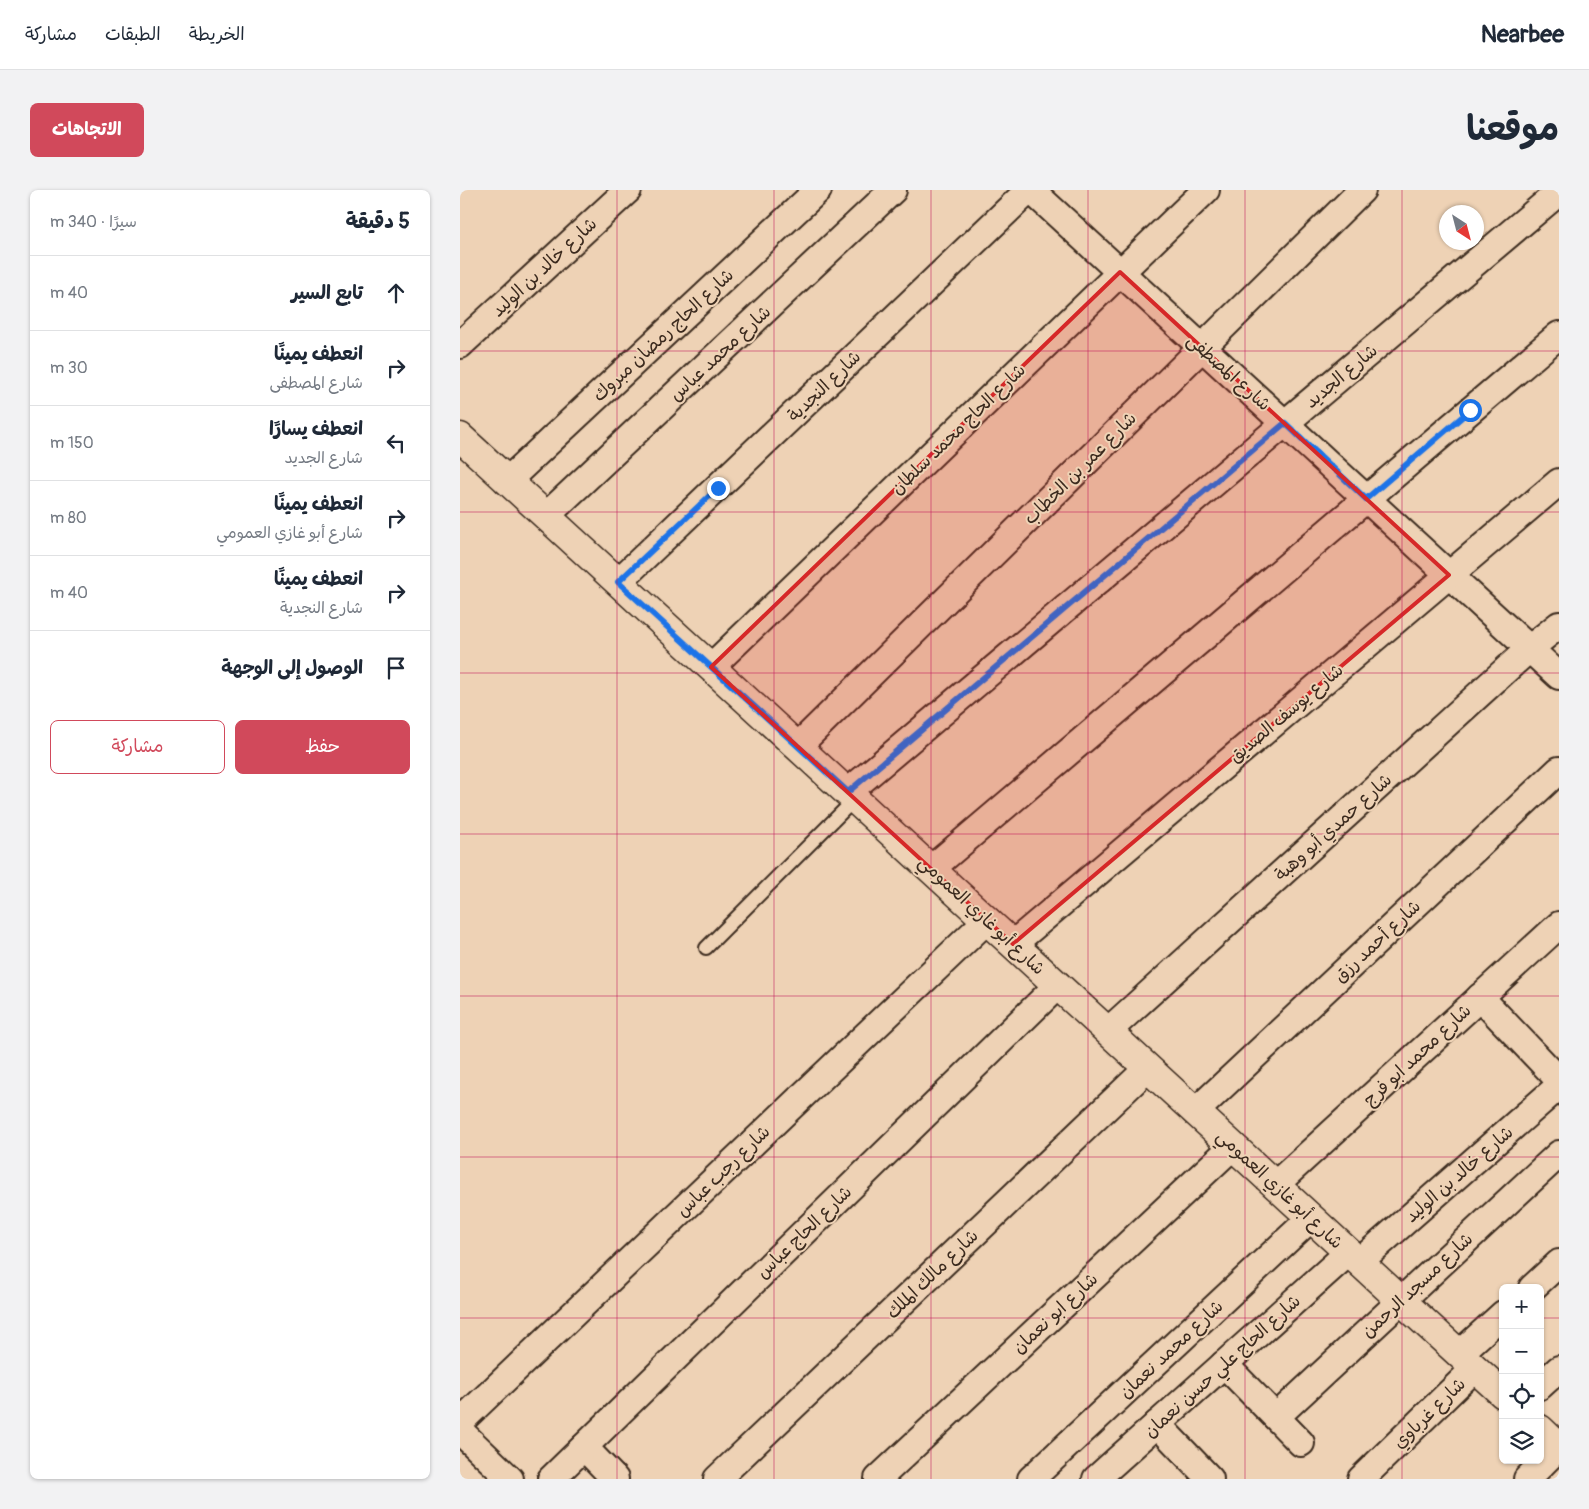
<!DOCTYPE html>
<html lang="ar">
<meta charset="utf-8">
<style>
body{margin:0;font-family:Pangolin,"Playpen Sans Arabic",sans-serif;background:#f2f2f3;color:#1f2937;direction:rtl}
.controls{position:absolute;right:15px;bottom:15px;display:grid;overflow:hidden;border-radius:8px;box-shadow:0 1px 4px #0004}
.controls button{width:45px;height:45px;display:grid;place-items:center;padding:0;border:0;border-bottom:1px solid #e0e1e3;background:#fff;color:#1f2937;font:25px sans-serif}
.compass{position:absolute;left:979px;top:15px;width:45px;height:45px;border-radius:50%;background:#fff;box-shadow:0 1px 4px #0004;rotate:144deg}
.stop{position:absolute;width:15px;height:15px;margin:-11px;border:4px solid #1a73e8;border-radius:50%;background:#fff}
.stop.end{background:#1a73e8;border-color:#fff;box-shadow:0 1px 5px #0008}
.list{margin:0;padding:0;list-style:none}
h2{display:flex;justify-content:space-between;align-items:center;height:65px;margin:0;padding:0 20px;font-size:21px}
h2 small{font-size:16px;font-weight:400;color:#747a83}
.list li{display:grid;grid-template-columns:32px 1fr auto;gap:15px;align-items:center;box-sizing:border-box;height:75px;padding:0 20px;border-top:1px solid #e0e1e3}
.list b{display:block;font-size:19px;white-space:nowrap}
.list p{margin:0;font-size:16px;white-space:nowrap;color:#747a83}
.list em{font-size:16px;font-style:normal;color:#747a83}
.actions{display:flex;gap:10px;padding:15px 20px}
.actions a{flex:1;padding:11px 0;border:1px solid #d1495b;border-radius:8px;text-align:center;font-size:18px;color:#d1495b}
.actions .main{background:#d1495b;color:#fff}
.icon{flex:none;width:28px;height:28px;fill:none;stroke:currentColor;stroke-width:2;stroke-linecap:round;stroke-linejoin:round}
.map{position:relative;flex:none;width:1099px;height:1289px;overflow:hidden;direction:ltr;border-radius:8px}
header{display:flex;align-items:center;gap:30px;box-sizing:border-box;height:70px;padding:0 25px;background:#fff;border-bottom:1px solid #e0e1e3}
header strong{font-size:24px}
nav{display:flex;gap:28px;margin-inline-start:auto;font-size:18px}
.intro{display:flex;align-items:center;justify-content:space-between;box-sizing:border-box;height:120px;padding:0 30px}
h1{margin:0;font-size:35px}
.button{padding:12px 22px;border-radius:8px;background:#d1495b;color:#fff;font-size:18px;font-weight:700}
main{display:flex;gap:30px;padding:0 30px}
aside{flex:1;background:#fff;border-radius:8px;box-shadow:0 1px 4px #0004}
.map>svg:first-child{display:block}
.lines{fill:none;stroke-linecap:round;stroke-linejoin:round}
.service-casing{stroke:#3b2a1e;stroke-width:16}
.minor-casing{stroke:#3b2a1e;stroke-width:30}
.tertiary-casing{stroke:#3b2a1e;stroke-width:31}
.service{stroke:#eed2b5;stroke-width:12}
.minor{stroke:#eed2b5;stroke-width:26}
.tertiary{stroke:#eed2b5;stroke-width:28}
.route{stroke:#1a73e8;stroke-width:6}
.marked{fill:#d62828;fill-opacity:0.2;stroke:#d62828;stroke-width:4;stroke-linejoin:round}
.grid{fill:none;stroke:#c2185b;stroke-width:1;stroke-opacity:0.55}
.labels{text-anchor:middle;stroke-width:4;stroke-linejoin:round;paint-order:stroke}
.street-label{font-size:18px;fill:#3b2a1e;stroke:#eed2b5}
</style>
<header>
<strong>Nearbee</strong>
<nav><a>الخريطة</a><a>الطبقات</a><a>مشاركة</a></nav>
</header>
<div class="intro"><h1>موقعنا</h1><a class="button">الاتجاهات</a></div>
<main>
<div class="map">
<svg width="1099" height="1289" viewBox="0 0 1099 1289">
<rect width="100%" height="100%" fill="#eed2b5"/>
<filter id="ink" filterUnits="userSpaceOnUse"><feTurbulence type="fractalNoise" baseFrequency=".02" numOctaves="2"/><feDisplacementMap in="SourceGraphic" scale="10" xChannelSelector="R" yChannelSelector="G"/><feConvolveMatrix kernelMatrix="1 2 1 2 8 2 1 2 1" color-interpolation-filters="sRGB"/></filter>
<g filter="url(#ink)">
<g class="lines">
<g class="service-casing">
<path id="service" d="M246 758 395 609"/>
</g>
<g class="minor-casing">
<g id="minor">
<path d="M571 0 1099 486"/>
<path d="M0 155 168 0"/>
<path d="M47 291 358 0"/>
<path d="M86 326 433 0"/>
<path d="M158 392 569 0"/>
<path d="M251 477 746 0"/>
<path d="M338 556 902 0"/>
<path d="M388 602 1099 2"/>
<path d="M471 679 1099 145"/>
<path d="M553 754 1099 292"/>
<path d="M1020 807 1099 890"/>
<path d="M648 841 1069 459 1099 435"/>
<path d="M735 922 1099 580"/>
<path d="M815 995 1099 735"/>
<path d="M899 1072 1099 896"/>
<path d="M1072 1098 1099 1073"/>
<path d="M999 1164 1043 1124"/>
<path d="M764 1174 841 1253"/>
<path d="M1080 1196 1099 1179"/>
<path d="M816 1227 1099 964"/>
<path d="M0 1232 527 730"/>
<path d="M697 1234 750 1289"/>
<path d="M0 1241 50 1289"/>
<path d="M124 1257 155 1289"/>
<path d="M91 1289 598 795"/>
<path d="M257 1289 688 878"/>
<path d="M418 1289 773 956"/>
<path d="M571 1289 851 1028"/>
<path d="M636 1289 888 1063"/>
<path d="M901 1289 1015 1178"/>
<path d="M1067 1289 1099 1257"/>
</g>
</g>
<g class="tertiary-casing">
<g id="tertiary">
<path d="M0 247 1043 1204"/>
<path d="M1080 1239 1099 1257"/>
</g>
</g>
<use href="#service" class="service"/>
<use href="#minor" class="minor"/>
<use href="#tertiary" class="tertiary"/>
</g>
</g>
<g class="lines" filter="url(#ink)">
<path class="route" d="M258 298 158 392 388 602 825 233 906 309 1010 220"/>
</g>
<path class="marked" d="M660 82 989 385 553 754 251 477Z"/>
<path class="grid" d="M157 0V1289M314 0V1289M471 0V1289M628 0V1289M785 0V1289M942 0V1289M0 161H1099M0 322H1099M0 483H1099M0 644H1099M0 806H1099M0 967H1099M0 1128H1043M1080 1128H1099"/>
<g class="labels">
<g class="street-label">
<text transform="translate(84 77) rotate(-43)" y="6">شارع خالد بن الوليد</text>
<text transform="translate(203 145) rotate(-43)" y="6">شارع الحاج رمضان مبروك</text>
<text transform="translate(260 163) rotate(-43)" y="6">شارع محمد عباس</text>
<text transform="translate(769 182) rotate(42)" y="6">شارع المصطفى</text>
<text transform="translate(881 186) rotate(-40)" y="6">شارع الجديد</text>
<text transform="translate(364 196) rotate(-44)" y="6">شارع النجدية</text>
<text transform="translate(498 239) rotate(-44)" y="6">شارع الحاج محمد سلطان</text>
<text transform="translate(620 278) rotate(-45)" y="6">شارع عمر بن الخطاب</text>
<text transform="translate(826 523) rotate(-40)" y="6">شارع يوسف الصديق</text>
<text transform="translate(873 637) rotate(-42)" y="6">شارع حمدي أبو وهبة</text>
<text transform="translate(522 725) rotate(43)" y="6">شارع أبو غازي العمومي</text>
<text transform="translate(917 751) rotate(-43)" y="6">شارع أحمد رزق</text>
<text transform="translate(957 865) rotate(-43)" y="6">شارع محمد ابو فرج</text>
<text transform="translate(263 981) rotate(-44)" y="6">شارع رجب عباس</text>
<text transform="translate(999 984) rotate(-41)" y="6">شارع خالد بن الوليد</text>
<text transform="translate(820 999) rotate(43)" y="6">شارع أبو غازي العمومي</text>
<text transform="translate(344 1042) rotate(-44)" y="6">شارع الحاج عباس</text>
<text transform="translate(472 1084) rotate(-44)" y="6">شارع مالك الملك</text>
<text transform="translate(957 1095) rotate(-43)" y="6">شارع مسجد الرحمن</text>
<text transform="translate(595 1123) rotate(-43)" y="6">شارع ابو نعمان</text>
<text transform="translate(711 1159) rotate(-43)" y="6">شارع محمد نعمان</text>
<text transform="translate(762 1176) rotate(-42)" y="6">شارع الحاج علي حسن نعمان</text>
<text transform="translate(969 1223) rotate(-44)" y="6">شارع غرباوي</text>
</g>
</g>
</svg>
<div class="controls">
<button>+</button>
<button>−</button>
<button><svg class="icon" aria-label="locate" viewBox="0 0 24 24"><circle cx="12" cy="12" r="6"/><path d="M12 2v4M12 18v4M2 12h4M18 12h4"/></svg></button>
<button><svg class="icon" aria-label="layers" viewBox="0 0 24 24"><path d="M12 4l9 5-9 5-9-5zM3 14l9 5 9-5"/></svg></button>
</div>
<svg class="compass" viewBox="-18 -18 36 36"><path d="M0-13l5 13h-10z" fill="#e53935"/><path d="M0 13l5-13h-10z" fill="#747a83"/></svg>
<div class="stop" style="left:1010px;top:220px"></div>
<div class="stop end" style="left:258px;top:298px"></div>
</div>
<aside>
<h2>5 دقيقة<small>سيرًا · 340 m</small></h2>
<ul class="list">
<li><svg class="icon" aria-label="ahead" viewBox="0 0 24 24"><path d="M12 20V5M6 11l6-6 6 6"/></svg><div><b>تابع السير</b></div><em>40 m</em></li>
<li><svg class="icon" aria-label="right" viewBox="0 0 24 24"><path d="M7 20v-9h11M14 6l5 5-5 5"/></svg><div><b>انعطف يمينًا</b><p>شارع المصطفى</p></div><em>30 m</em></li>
<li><svg class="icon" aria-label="left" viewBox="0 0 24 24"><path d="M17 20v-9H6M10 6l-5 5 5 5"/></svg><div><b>انعطف يسارًا</b><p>شارع الجديد</p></div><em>150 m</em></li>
<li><svg class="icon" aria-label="right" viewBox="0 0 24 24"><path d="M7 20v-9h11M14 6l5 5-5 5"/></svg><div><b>انعطف يمينًا</b><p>شارع أبو غازي العمومي</p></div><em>80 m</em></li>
<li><svg class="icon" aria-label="right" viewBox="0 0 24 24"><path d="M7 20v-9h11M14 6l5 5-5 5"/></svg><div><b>انعطف يمينًا</b><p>شارع النجدية</p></div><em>40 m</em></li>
<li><svg class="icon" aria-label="arrive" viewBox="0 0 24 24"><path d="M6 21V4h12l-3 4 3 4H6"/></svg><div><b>الوصول إلى الوجهة</b></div></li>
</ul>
<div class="actions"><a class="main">حفظ</a><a>مشاركة</a></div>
</aside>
</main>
